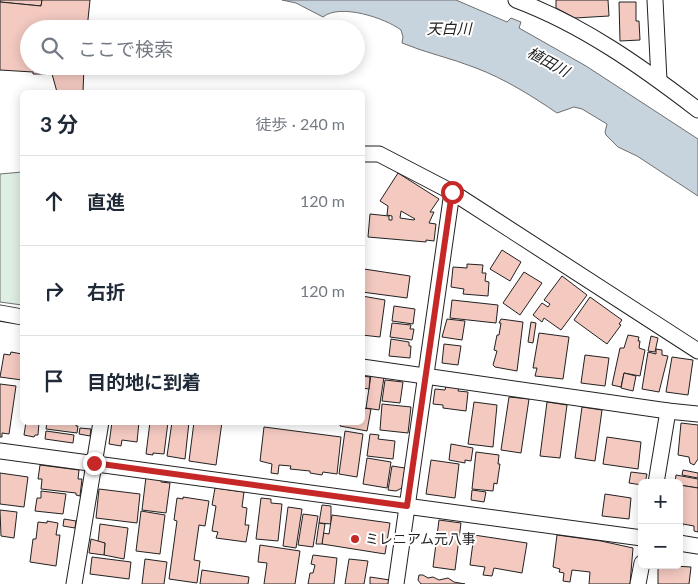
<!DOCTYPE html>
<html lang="ja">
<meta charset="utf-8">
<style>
body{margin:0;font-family:Lato,"Noto Sans JP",sans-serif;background:#f6f6f7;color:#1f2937}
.controls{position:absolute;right:15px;bottom:15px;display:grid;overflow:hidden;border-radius:8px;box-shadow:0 2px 12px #0003}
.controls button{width:45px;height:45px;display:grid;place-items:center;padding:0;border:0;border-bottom:1px solid #e0e1e3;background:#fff;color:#1f2937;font:25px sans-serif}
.stop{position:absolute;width:15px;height:15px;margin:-11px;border:4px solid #c62828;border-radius:50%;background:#fff}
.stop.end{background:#c62828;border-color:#fff;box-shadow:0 1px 5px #0008}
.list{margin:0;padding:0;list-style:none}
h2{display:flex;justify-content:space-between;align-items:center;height:65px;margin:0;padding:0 20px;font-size:21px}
h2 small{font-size:16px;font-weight:400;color:#747a83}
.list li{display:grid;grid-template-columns:32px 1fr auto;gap:15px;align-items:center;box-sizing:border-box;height:90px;padding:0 20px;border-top:1px solid #e0e1e3}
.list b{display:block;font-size:19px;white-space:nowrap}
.list em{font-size:16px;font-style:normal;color:#747a83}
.icon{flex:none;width:28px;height:28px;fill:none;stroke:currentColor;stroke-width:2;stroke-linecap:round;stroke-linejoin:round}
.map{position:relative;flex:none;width:698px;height:584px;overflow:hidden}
.search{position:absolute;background:#fff;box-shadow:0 2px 12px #0003;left:20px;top:20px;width:345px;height:55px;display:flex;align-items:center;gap:12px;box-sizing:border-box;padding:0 18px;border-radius:28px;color:#747a83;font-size:19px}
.panel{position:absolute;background:#fff;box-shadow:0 2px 12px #0003;left:20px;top:90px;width:345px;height:335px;border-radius:8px}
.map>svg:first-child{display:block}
.green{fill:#e0efe3;stroke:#6f6f6f}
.water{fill:#c7d3dd;stroke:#6f6f6f}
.building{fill:#f3c9c0;stroke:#222;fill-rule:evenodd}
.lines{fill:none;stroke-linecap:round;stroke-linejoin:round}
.minor-casing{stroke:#222;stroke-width:17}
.minor{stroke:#fff;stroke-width:15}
.route{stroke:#c62828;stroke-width:6}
.poi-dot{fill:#c62828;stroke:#fff;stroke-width:2}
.labels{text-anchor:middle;stroke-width:4;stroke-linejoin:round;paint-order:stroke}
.poi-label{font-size:14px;fill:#222;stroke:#fff;text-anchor:start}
.water-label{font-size:15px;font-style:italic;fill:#222;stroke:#fff}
</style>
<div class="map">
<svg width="698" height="584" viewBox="0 0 698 584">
<rect width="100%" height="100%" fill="#fff"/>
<path class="green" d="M22 172V305L0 302V174Z"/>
<path class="water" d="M282 0H456L507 22 511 18 521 22 519 28 586 66 698 139V196L637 156 618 147 606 135 605 132 607 124 582 109 574 107 557 113C532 96 505 79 476 68 451 58 426 53 402 43L403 37 401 30C385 18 340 3 323 17L296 3Z"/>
<g class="building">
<path d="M0 0H42L41 6 0 2Z"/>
<path d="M42 0H90L87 29H29V66H84L83 92H57L52 74H33V72L0 70V2L41 6Z"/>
<path d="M556 0H608L609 16 575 18 556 8Z"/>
<path d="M619 2H636V21H639L640 40 620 41Z"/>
<path d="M398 173 439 199 430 212H434L429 223 436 224 434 241 426 240V242L368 237 370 214 389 216V220H392V216L387 215 388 206 380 201ZM401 211 415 219 414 220 400 218Z"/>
<path d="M502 250 521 262 510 281 490 269Z"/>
<path d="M467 264 483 265 482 273H486L485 281 489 282 488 296 463 294 464 289 451 287 453 267 467 268Z"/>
<path d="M364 269 410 276 407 298 362 292Z"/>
<path d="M524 272 542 283 520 315 503 303Z"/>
<path d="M562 276 587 295 561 330 544 318 542 322 533 315 542 303 548 307 550 304 544 300Z"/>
<path d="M362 296 385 300 380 337 362 335Z"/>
<path d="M590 297 622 320 619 324 621 325 607 344 574 320Z"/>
<path d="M452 300 498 305 496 323 450 318Z"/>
<path d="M394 306 415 309 413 324 392 321Z"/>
<path d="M447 319 465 321 462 340 442 337Z"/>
<path d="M501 319 523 322 517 371 495 367 493 365 497 351 494 350 497 335H499L501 323H499Z"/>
<path d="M531 322 536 323 533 343 528 342Z"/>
<path d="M392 323 411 325 410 329H414L412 340 390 337Z"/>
<path d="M539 333 569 337 563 379 535 376 537 368H533Z"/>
<path d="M628 335 639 337 638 341H640L639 348 645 350 640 376 624 373 621 387 612 385 620 348H624Z"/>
<path d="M651 336 658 338 655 352 648 351Z"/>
<path d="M391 339 409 342V346H411L410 358 389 356Z"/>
<path d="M444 344 461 346 458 365 442 363Z"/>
<path d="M656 349 662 350V355L668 356 659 392 642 389 648 352 656 354Z"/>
<path d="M11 352 22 354V380L0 377 4 354 10 355Z"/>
<path d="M585 355 609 358 605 386 581 383Z"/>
<path d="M672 357 693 360 688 395 666 392Z"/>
<path d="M624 373 636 376 633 391 621 388Z"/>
<path d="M371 375 384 377 379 410 366 408Z"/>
<path d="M362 376 370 377 369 389 362 388Z"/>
<path d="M385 380 403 382 400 403 382 401Z"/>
<path d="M0 384 16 386 9 434 2 433V437H0Z"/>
<path d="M446 386 459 388 458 391 468 392 466 411 443 408V405L433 404 435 389 445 390Z"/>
<path d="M509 397 529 399 521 453 501 450Z"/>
<path d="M474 402 497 405 493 447 468 444Z"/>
<path d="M547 402 567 405 560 458 540 456Z"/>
<path d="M382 404 411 407 408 433 380 430Z"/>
<path d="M582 407 602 410 595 461 575 458Z"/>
<path d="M362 408 371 409 367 431 340 426 341 422H362Z"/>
<path d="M26 422H39L38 435H35L34 437 24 435Z"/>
<path d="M47 422 76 423V426H78L77 433 46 429Z"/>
<path d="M112 422H139L137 442 122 440 121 446 109 444Z"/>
<path d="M150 422H168L164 454 153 453V455L146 454Z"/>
<path d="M172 422H189L185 459 167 456Z"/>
<path d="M194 422H222L216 465 189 461Z"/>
<path d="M681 423 698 425V459L694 465 690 463 689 457 678 455Z"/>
<path d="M264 427 341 437 337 474 323 472 322 475 310 473V471L290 469 291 466 279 465 278 474 271 473 272 464 260 461Z"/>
<path d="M80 428 91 429 90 436 79 434Z"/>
<path d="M46 431 74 435 73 443 45 439Z"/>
<path d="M345 431 363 434 357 477 339 474Z"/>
<path d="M370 434 379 435 378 439 395 441 393 459 367 456Z"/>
<path d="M607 437 641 442 638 469 603 464Z"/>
<path d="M451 444 473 448 471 461 465 460V463L449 460Z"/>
<path d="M476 452 499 455 498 464H500L497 484 494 483 493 491 472 489Z"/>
<path d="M367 458 391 462 387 488 363 484Z"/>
<path d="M431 460 459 464 455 498 426 494Z"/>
<path d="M40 465 79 470 78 479H82L80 496 76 495V493L41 489 42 479H38Z"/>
<path d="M392 466 405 468 402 488 396 491 388 490Z"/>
<path d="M683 470 698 473V478L682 475Z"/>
<path d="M631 472 647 474 645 483H642V485L629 483Z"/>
<path d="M0 473 28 477 24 507 0 504Z"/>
<path d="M676 475 698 479V488L679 485V483H675Z"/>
<path d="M146 477 161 479V482L170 483 166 513 142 510Z"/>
<path d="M679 485 698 488V532L694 531V526L683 524 682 530H679Z"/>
<path d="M215 488 244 492 242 507 247 508 245 525H249L246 542 216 538 218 532 212 531 216 506 212 505Z"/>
<path d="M99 489 140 494 137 523 96 518Z"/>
<path d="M472 490 486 492 484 502 471 500Z"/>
<path d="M41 491 66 494 63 514 35 511 37 498H41Z"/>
<path d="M605 494 631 498 629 519 602 516Z"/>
<path d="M183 497 209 501 205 526 199 525 194 560 200 561 197 583 169 579 177 521 174 520 177 498 183 499Z"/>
<path d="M261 498 271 499V503L282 504 278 541 256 539Z"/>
<path d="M322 505 331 506V524L319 523Z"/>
<path d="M288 507 302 509 296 548 283 546Z"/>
<path d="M0 510 17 512 14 538 1 536Z"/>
<path d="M141 511 165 515 160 554 136 551Z"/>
<path d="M303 514 318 516 313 547 298 545Z"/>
<path d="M332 515 390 523 385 554 322 544 323 533 329 534Z"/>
<path d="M64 519 76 521 75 528 63 526Z"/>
<path d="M439 520 461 523 455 570 433 567Z"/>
<path d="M47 521 58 523 56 535H60L56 566 30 562 33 539H36L38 522 47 523Z"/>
<path d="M319 523 325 524 322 544H316Z"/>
<path d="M100 524 128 528 124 559 104 555 105 543 98 542Z"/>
<path d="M474 535 527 543 522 573 494 568 492 576 483 575 485 567 470 565Z"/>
<path d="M557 535 601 541 633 548 630 584H589L590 572 572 570 570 582 563 581 564 573 559 572 560 569 553 567Z"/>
<path d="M91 539 105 543 104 555 89 553Z"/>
<path d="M260 545 300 551 295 584H264L267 563 258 562Z"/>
<path d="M313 555 337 558 334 584H308L310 573H313L315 565 311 564Z"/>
<path d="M92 557 131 562 129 579 90 574Z"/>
<path d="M145 559 167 562 164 584H142Z"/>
<path d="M349 559 368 561 364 584H345Z"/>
<path d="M658 565 691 567 689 584H658Z"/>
<path d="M202 570 249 577 248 584H200Z"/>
<path d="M419 575H423L428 578 433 577 439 580 448 578 454 582 465 584H421L418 580Z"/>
<path d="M370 577 390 580 389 584H370Z"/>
</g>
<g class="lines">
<g class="minor-casing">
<g id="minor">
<path d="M516 0C583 25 642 67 698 110"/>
<path d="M655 0 659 80"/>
<path d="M362 154H379L452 192 698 351"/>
<path d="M0 313 22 317"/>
<path d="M362 367 668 411 698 414"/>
<path d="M0 451 642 538"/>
<path d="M656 483 668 411"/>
<path d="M679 543 698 546"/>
<path d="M74 584 101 422"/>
<path d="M396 584 452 192"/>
<path d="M638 584 642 563"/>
</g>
</g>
<use href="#minor" class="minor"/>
</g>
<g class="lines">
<path class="route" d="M94 463 407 506 452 192"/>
</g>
<circle class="poi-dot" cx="355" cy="539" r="5"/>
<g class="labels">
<g class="poi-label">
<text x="365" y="544">ミレニアム元八事</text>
</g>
<g class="water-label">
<text x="449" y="34">天白川</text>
<text transform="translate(548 62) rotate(29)" y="5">植田川</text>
</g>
</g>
</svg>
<div class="controls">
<button>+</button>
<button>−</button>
</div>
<div class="stop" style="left:452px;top:192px"></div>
<div class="stop end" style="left:94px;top:463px"></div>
<div class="search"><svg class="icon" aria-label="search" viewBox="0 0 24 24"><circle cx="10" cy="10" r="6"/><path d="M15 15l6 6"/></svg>ここで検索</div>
<section class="panel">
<h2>3 分<small>徒歩 · 240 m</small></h2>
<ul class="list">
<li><svg class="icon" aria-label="ahead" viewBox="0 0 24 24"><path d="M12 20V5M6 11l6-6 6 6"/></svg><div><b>直進</b></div><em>120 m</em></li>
<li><svg class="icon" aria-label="right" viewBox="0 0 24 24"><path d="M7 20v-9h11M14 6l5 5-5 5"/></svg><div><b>右折</b></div><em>120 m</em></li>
<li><svg class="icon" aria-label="arrive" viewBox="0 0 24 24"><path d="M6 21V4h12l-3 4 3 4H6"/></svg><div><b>目的地に到着</b></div></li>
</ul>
</section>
</div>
